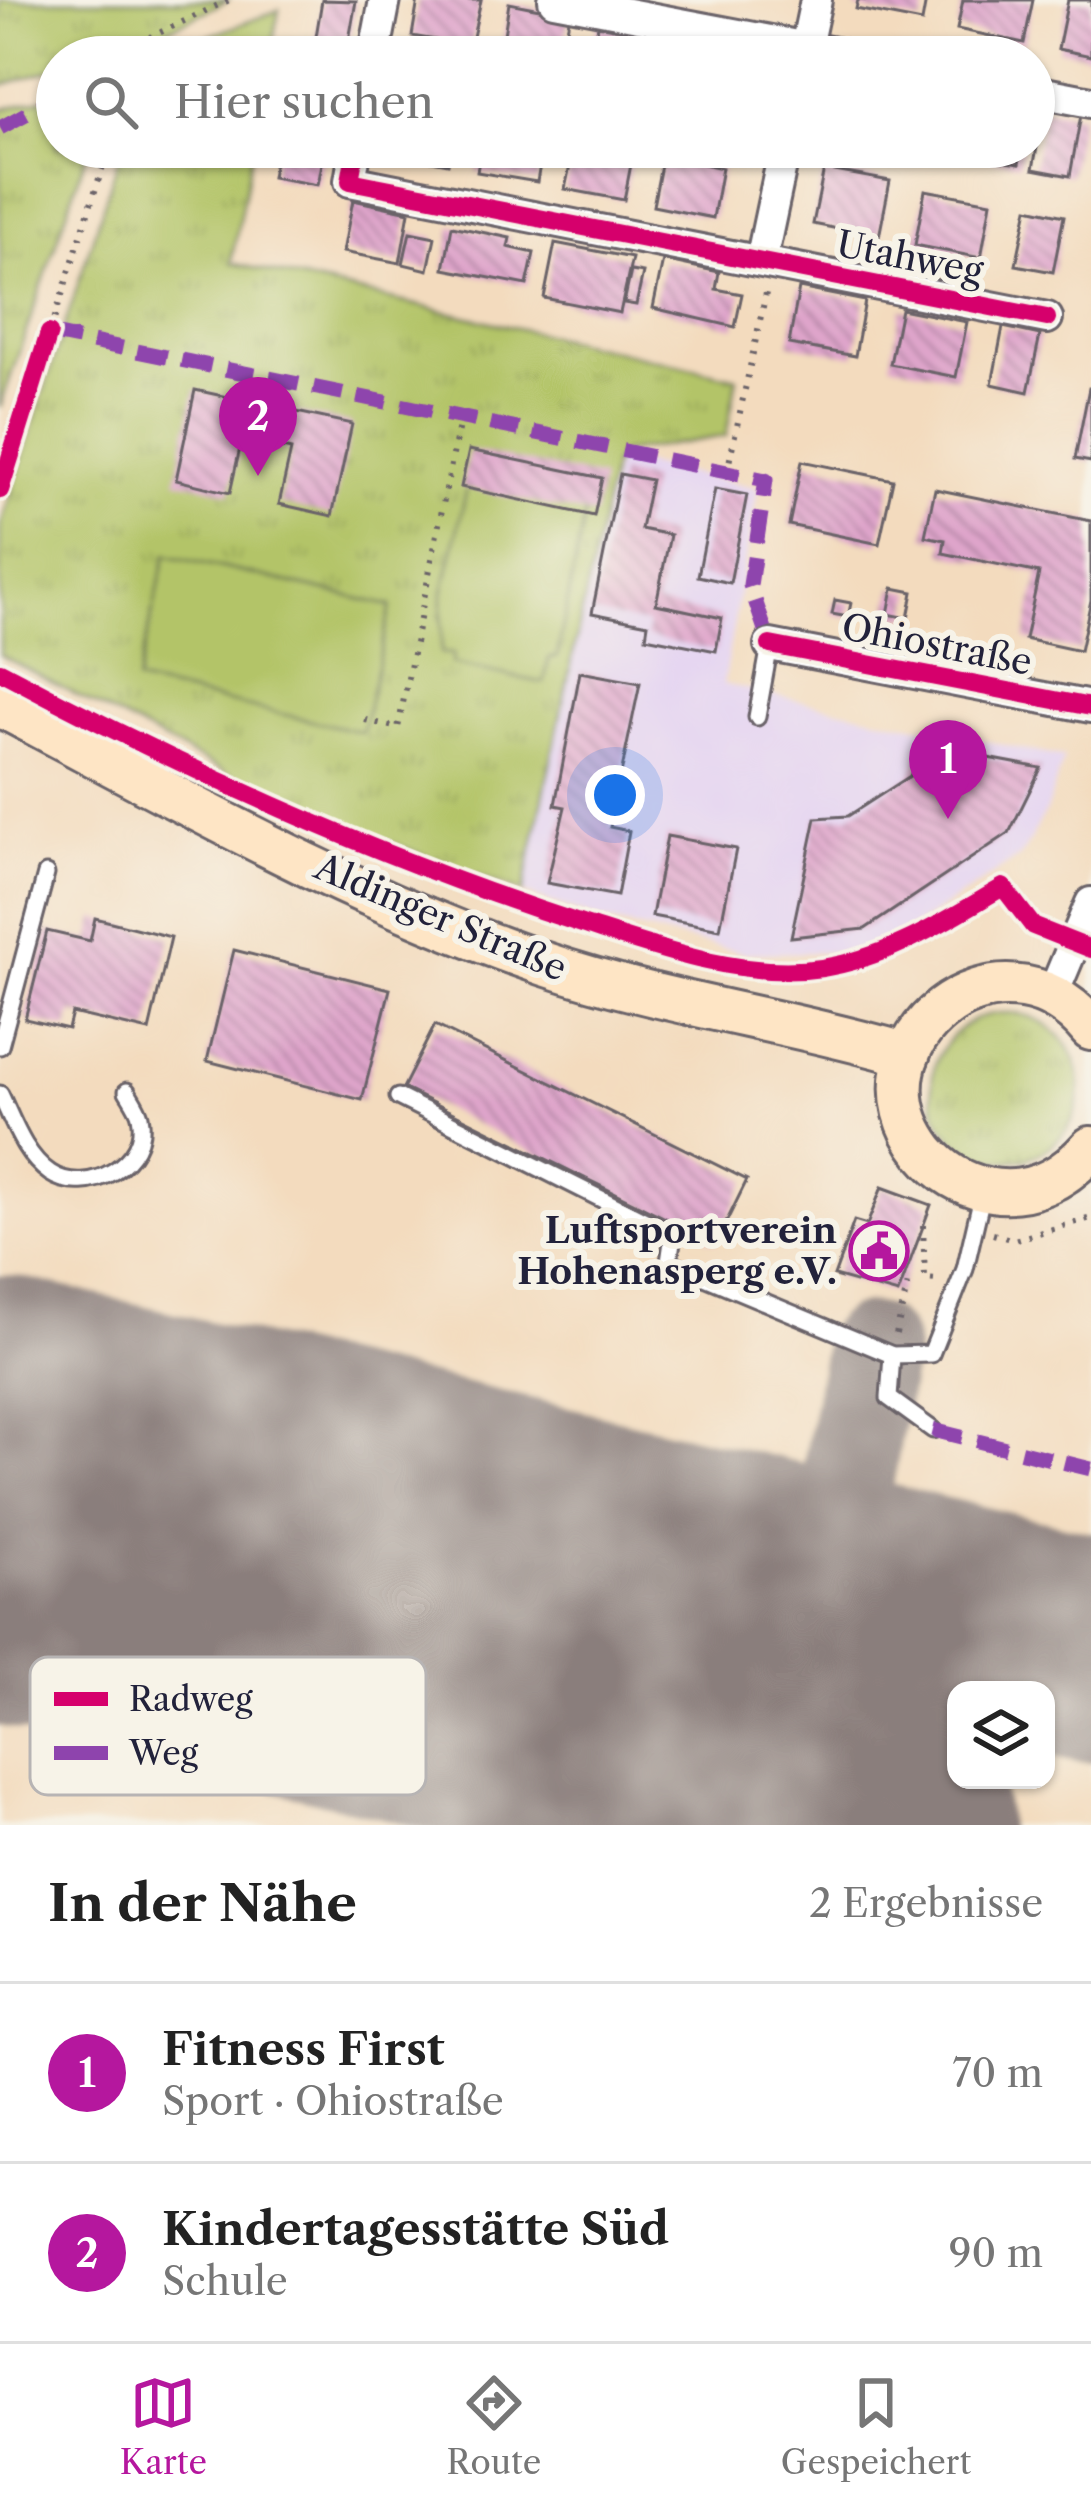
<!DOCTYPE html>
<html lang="de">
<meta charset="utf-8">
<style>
body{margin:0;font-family:"Libre Caslon Text",serif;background:#f2f2f2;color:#222}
.controls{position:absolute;right:36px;bottom:36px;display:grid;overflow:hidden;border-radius:24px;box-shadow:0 3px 9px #0004}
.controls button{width:108px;height:108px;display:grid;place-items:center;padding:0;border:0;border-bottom:3px solid #e0e0e0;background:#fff;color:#222;font:60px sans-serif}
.you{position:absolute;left:615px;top:795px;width:42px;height:42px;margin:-30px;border:9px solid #fff;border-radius:50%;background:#1a73e8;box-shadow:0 0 0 18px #1a73e833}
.badge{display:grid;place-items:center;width:78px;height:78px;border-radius:50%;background:#b5179e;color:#fff;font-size:39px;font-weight:700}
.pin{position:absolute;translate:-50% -99px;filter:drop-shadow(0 3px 6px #0008)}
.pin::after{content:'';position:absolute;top:63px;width:42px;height:36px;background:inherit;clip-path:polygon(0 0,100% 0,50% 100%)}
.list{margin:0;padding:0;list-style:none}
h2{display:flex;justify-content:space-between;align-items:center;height:156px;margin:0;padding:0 48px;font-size:51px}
h2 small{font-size:39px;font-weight:400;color:#767676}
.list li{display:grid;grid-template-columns:78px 1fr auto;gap:36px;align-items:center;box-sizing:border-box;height:180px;padding:0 48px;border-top:3px solid #e0e0e0}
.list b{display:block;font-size:45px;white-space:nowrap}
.list p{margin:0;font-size:39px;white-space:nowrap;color:#767676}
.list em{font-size:39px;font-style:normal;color:#767676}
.icon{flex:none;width:66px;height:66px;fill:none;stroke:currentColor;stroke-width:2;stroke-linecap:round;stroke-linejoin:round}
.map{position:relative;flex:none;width:1091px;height:1825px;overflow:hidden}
.search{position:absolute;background:#fff;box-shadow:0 3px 9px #0004;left:36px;right:36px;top:36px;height:132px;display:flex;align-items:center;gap:30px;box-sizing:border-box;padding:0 42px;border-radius:66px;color:#767676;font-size:45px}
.sheet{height:516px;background:#fff}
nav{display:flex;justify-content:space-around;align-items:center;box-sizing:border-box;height:168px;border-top:3px solid #e0e0e0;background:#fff;font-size:33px;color:#767676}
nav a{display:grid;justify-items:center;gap:6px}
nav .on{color:#b5179e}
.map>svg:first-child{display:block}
.built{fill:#e4d3f2}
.grass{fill:url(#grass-tufts);stroke:#6a7352;stroke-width:3}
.pitch{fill:#b3c468;stroke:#6a7352;stroke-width:3}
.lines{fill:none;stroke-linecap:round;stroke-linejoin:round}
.taxiway{stroke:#8a7e7c;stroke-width:93}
.runway{stroke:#8a7e7c;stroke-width:228}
.building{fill:url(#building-back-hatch)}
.lane-casing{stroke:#6b6369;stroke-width:21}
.street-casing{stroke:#6b6369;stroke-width:36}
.secondary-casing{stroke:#6b6369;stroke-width:48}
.path{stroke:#6b6369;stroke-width:6;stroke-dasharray:3 9;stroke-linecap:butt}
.lane{stroke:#fff;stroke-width:15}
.street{stroke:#fff;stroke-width:30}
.secondary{stroke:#fee5c5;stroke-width:42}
.quiet{stroke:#8e44ad;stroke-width:15;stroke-dasharray:30 15;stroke-linecap:butt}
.cycleway-casing{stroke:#f7f3e8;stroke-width:26}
.cycleway{stroke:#d6006c;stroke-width:18}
.labels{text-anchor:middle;stroke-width:12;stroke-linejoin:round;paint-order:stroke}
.street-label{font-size:36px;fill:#22223b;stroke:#f7f3e8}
.poi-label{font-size:36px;font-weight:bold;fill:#22223b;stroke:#f7f3e8;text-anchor:end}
.key{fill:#f7f3e8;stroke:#b7b4b4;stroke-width:3}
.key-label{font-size:33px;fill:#22223b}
</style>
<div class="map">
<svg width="1091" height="1825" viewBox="0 0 1091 1825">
<defs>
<pattern id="grass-tufts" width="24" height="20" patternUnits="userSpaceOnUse" patternTransform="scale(3)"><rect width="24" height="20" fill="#b3c468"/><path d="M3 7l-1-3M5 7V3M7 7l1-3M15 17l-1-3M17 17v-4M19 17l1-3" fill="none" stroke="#9aa85b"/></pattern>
<pattern id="building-back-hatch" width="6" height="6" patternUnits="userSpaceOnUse" patternTransform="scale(3)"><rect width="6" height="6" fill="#dfa5cb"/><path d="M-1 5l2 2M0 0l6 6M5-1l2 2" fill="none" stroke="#b486a6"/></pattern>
</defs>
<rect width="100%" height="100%" fill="#f7f3e8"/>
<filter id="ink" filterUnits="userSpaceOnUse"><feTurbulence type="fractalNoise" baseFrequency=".00833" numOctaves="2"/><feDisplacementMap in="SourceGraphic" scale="24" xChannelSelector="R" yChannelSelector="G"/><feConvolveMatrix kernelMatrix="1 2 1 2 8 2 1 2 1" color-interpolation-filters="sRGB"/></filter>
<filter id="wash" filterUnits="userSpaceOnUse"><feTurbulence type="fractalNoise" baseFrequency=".004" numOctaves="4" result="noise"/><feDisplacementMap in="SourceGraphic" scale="48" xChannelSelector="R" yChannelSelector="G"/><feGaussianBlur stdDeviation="2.7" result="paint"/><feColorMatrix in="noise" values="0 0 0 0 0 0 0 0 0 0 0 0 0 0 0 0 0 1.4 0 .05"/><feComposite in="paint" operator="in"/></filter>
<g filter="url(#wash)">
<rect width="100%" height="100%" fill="#f3dbbe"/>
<path class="built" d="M617 458 758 488 723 684 1064 758 1046 811 1021 856 901 935 855 952 746 953 601 920 523 893Z"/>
<g class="grass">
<path d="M0 0H229C174 26 120 57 57 57V68L0 86Z"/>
<path d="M279 10 270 57H153Z"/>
<path d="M57 95V147H89L0 408V110Z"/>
<path d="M122 147H253L231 263 737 378 726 436 621 453 613 465 523 893 280 801 0 655V527Z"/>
<circle cx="1006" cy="1087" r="74"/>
</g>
<g class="pitch">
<path d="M472 466 589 491 557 657 549 658 544 683 452 664 453 654 441 653 442 597Z"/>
<path d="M166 555 391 606 362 732 137 682Z"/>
</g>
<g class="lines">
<path class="taxiway" d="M828 1586 871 1349"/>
<g class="runway">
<path d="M4 1389 1091 1649"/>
<path d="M0 1609 895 1825"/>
</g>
</g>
<g id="blocks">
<g class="building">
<path d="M322 0 356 1 346 57 313 55Z"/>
<path d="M418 0H481L471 46 412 36Z"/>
<path d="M858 0H926L922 22 856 9Z"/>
<path d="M963 0H1033L1024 43 957 29Z"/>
<path d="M1068 0H1091V56L1058 49Z"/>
<path d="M509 3 570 15 561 57 501 54Z"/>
<path d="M599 20 658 32 653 57H592Z"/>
<path d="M687 38 746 50 745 57H684Z"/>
<path d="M1044 109 1081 115 1070 176 1033 169Z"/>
<path d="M277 147H325L318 185 272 177Z"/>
<path d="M390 147H451L448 164 389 153Z"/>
<path d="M481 147H543L537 182 477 172Z"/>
<path d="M574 147 634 149 624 200 565 189Z"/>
<path d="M984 147H1022L1019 164 982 158Z"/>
<path d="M663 155 722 168 713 218 653 206Z"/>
<path d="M824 169 890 181 879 237 813 224Z"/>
<path d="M925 190 991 202 981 258 915 245Z"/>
<path d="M353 200 409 212 400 263 343 252Z"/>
<path d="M1028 208 1064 216 1053 272 1016 265Z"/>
<path d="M452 226 510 238 508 247 534 253 527 285 444 269Z"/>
<path d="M410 232 435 237 428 270 403 264Z"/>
<path d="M555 243 632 258 620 313 544 298Z"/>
<path d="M663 260 719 272 716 289 742 294 735 327 653 308Z"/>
<path d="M631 271 643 273 636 305 624 303Z"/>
<path d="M799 288 865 301 855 356 789 344Z"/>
<path d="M901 309 967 322 956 377 890 364Z"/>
<path d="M1003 327 1040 335 1028 392 992 384Z"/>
<path d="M1089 388H1091V462L1075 459Z"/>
<path d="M195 390 352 424 332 516 279 504 291 450 242 439 230 493 176 480Z"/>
<path d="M469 450 602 478 594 516 461 487Z"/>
<path d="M802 461 893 480 879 544 789 525Z"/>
<path d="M620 474 651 480 641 529 670 535 656 604 722 618 716 651 646 637 648 624 592 613Z"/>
<path d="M715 489 747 495 730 583 698 576Z"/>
<path d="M935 489 1091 521V600L1080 651 1025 639 1039 573 943 553 945 540 925 536Z"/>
<path d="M893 588 913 592 908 618 888 614Z"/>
<path d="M835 600 851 603 848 617 832 614Z"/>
<path d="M580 672 640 683 610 827 629 831 617 896 547 883 565 807 555 805Z"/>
<path d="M924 746 1041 768 1009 833 865 929 791 937 816 818 848 816 910 776Z"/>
<path d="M667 836 736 849 720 929 652 916Z"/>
<path d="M95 918 171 937 149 1031 72 1013 68 1029 25 1019 47 931 90 941Z"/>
<path d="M234 950 390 989 362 1100 207 1061Z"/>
<path d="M435 1025 747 1180 716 1243 403 1088Z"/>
<path d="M882 1187 931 1205 898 1294 834 1276 854 1221 867 1225Z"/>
</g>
</g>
</g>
<g filter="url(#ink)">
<use href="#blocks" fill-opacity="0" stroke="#6b6369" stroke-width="3"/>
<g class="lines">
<g class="lane-casing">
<g id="lane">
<path d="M757 717 770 645"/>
<path d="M0 1046 46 874"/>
<path d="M0 1094C13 1121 24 1155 50 1173 87 1198 151 1163 140 1116 138 1108 131 1098 127 1091"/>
<path d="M398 1097 673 1235 669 1262 892 1355 931 1354 965 1269 983 1192"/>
<path d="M892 1355 889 1398 933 1430"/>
</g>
</g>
<g class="street-casing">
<g id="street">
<path d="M554 0 855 57"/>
<path d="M374 57 385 0"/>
<path d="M804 57 816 0"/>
<path d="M1034 91 1091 102"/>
<path d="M356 147 350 181 1047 318"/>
<path d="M761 261 785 147"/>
<path d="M770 645 1091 707"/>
<path d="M1052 996 1091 903"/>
</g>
</g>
<g class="secondary-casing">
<g id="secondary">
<path d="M0 705C177 798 355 900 545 964 664 1004 788 1020 908 1055"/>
<path d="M1091 1029C1000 918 842 1045 925 1152 941 1171 962 1184 986 1189 1028 1198 1064 1179 1091 1148"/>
</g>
</g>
<g class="path">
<path d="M138 57 144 40 229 0"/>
<path d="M727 472 766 293"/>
<path d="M0 490 109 147"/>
<path d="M365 720 398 728 460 420"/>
<path d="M923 1225 925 1279 938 1280"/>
<path d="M993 1234 1014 1240 1091 1218"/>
<path d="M896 1334 909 1279"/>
</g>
<use href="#lane" class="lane"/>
<use href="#street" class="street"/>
<use href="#secondary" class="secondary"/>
<g class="quiet">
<path d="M0 128 57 97"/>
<path d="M49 333 766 480 750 585 770 645"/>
<path d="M933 1430 1091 1469"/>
</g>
<g class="cycleway-casing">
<g id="cycleway">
<path d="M356 147 350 181 1047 318"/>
<path d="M0 490 49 333"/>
<path d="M770 645 1091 707"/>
<path d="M0 671C187 771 380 859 582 924 656 948 743 980 822 968 889 958 946 920 1003 887L1033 926 1091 949"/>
</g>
</g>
<use href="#cycleway" class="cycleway"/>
</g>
</g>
<defs>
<g id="civic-ring" transform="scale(3)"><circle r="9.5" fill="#f7f3e8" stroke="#b5179e" stroke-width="1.5"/><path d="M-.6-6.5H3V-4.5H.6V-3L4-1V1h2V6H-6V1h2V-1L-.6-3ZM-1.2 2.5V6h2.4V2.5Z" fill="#b5179e"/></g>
</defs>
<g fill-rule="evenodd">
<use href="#civic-ring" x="879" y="1251"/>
</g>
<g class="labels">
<g class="street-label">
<text transform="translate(910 257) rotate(11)" y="13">Utahweg</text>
<text transform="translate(937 644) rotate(11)" y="13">Ohiostraße</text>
<text transform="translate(441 917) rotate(23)" y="13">Aldinger Straße</text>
</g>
<g class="poi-label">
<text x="837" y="1243">Luftsportverein<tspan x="837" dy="41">Hohenasperg e.V.</tspan></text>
</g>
</g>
<rect x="30" y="1657" width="396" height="138" rx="18" class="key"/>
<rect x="54" y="1692" width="54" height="14" fill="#d6006c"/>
<rect x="54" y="1746" width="54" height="14" fill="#8e44ad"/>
<g class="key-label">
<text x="129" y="1711">Radweg</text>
<text x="129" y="1765">Weg</text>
</g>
</svg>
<div class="controls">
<button><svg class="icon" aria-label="layers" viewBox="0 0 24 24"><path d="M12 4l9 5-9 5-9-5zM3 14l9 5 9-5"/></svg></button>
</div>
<div class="you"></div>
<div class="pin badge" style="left:948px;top:819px">1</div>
<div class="pin badge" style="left:258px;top:476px">2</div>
<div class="search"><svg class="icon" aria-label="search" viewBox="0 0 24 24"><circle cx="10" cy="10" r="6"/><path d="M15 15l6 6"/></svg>Hier suchen</div>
</div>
<section class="sheet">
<h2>In der Nähe<small>2 Ergebnisse</small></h2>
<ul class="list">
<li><span class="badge">1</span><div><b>Fitness First</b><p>Sport · Ohiostraße</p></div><em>70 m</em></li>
<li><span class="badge">2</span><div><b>Kindertagesstätte Süd</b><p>Schule</p></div><em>90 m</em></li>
</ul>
</section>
<nav>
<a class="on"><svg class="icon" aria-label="map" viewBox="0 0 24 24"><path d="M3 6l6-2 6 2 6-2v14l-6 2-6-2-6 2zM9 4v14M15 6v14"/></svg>Karte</a>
<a><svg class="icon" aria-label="directions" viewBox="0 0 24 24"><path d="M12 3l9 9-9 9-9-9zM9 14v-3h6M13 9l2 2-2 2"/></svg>Route</a>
<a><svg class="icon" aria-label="saved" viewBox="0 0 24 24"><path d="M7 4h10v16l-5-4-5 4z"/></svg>Gespeichert</a>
</nav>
